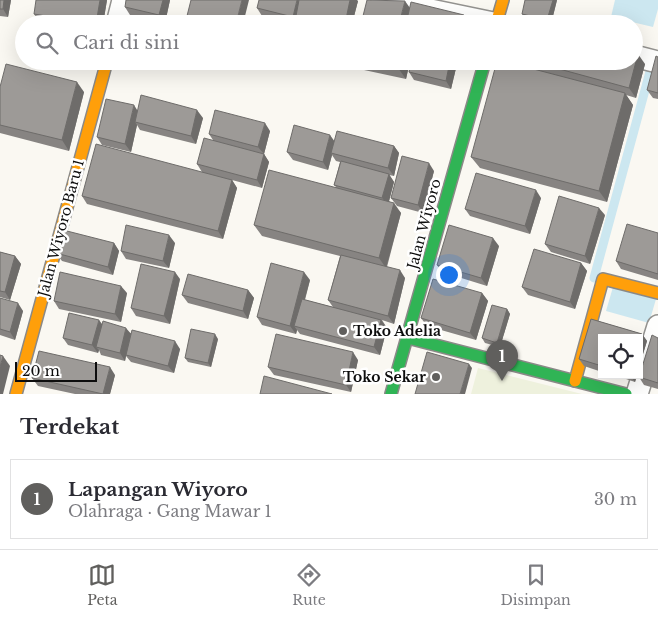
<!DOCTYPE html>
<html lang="id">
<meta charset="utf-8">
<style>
body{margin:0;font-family:"Libre Baskerville",serif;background:#f2f2f3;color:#2b2b33}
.controls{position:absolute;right:15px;bottom:15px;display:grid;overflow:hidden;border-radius:0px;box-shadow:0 5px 20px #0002}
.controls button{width:45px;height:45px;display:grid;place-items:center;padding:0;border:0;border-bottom:1px solid #e1e1e2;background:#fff;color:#2b2b33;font:25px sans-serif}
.scale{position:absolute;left:15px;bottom:12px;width:82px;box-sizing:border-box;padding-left:5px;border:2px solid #0d0d0d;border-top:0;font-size:14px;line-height:18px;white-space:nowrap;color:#0d0d0d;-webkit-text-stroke:4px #fff;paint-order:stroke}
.you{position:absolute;left:448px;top:274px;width:18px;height:18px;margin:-12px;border:4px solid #fff;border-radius:50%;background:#1a73e8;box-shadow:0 0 0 8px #1a73e833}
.badge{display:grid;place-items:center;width:32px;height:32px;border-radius:50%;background:#605f5d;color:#fff;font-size:16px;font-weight:700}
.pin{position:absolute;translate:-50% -41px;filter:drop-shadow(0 1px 2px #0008)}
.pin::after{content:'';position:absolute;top:26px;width:18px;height:15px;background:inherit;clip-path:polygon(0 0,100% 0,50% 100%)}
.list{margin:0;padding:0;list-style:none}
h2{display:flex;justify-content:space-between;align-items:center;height:65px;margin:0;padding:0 20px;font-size:21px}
h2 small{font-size:16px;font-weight:400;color:#7c7c81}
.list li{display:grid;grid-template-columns:32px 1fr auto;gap:15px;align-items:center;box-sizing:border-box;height:80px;margin:0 10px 10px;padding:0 10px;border:1px solid #e1e1e2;border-radius:0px}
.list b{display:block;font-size:19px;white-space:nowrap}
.list p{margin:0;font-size:16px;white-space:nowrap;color:#7c7c81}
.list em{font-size:16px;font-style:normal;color:#7c7c81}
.icon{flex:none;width:28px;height:28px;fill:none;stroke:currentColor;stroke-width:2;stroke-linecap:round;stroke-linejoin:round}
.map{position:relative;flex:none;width:658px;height:394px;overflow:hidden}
.search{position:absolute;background:#fff;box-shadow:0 5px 20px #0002;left:15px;right:15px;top:15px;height:55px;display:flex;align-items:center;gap:12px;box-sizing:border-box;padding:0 18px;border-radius:28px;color:#7c7c81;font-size:19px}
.sheet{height:155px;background:#fff}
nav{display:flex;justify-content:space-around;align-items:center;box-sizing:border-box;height:70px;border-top:1px solid #e1e1e2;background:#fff;font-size:14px;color:#7c7c81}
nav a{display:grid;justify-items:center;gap:2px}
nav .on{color:#605f5d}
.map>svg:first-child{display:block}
.pitch{fill:#eef1dd}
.water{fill:#cce7f0}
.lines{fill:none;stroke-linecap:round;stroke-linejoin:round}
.stream{stroke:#cce7f0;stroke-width:9}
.street-casing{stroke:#949390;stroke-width:24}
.fast-casing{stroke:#8a8987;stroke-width:14}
.slow-casing{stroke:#8a8987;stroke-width:14}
.street{stroke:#fefefd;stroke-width:21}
.fast{stroke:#30b455;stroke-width:11}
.slow{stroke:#ff9f0a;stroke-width:11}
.wall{fill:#878482}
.shaded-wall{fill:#6e6c6a}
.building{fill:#9d9a97;stroke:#6e6c6a}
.poi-dot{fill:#605f5d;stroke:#fff;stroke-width:2}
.labels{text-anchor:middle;stroke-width:5;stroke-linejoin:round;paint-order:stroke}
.street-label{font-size:14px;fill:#0d0d0d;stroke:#fff}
.poi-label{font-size:14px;font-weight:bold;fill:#0d0d0d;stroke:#fff;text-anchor:start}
</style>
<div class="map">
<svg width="658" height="394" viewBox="0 0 658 394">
<rect width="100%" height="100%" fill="#faf8f2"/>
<path class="pitch" d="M478 368 582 394H471Z"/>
<g class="water">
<path d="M615 0H658V9L653 27 611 17Z"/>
<path d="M613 287 656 299 649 323 606 311Z"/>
</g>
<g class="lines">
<path class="stream" d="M594 278 651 68"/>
<g class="street-casing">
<g id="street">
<path d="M382 0 498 24"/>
<path d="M117 24 123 0"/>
<path d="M634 56 658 62"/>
<path d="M637 394 658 326"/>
</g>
</g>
<g class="fast-casing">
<g id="fast">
<path d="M408 338 626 394"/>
<path d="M391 394 485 61"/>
</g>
</g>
<g class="slow-casing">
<g id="slow">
<path d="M496 24 503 0"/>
<path d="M575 381 603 279 658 293"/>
<path d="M16 394 107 61"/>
</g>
</g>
<use href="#street" class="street"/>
<use href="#fast" class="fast"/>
<use href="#slow" class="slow"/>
</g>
<g class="wall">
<path d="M0 0H11L8 17 0 16Z"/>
<path d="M107 0 103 24H53L40 22 34 14Z"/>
<path d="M170 0 165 23 130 15 125 7Z"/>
<path d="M557 0 551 24H547L525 18 522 14Z"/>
<path d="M358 1 352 24H301L299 21 298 24H294L262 16 257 8Z"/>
<path d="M658 57V99L653 98 647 90Z"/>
<path d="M324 61H410L406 79 364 70 360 64 358 70 324 62Z"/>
<path d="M411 61H455L457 64 451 89 414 80 409 72Z"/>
<path d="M507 61H634L645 64 636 98 626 95 633 105 607 202 480 168 471 157 508 62Z"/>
<path d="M0 87 84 92 69 151 0 133Z"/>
<path d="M138 110 203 118 196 144 140 130 137 125 131 152 102 145 97 137Z"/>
<path d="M270 131 264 154 269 162 262 188 232 180 237 188 223 239 87 204 82 196 202 172 197 164 213 140 209 134Z"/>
<path d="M334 141 394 146 399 153 394 176 389 175 394 182 389 201 401 213 387 267 405 278 394 324 382 320 387 328 380 355 300 334 297 330 296 334 262 325 257 317 310 280 305 300 333 307 328 300 340 256 262 236 254 225 336 187 334 185 340 162 336 161 332 155 328 170 293 160 287 152Z"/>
<path d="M434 171 423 213 397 206 391 198Z"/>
<path d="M541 198 530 234 470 216 465 209Z"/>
<path d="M605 215 590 264 551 252 545 244Z"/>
<path d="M658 233V280L621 269 616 261Z"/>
<path d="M114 243 119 251 113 275 62 261 56 253Z"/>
<path d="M175 243 169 268 126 259 121 251Z"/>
<path d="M499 246 487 286 442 272 437 265Z"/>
<path d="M0 252 15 256 21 264 10 300 0 297Z"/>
<path d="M581 263 587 271 575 309 528 295 522 287Z"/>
<path d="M180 279 170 324 136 316 131 308Z"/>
<path d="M248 290 254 298 248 319 188 303 182 295Z"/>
<path d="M127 293 121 322 59 309 54 301Z"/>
<path d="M482 293 488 301 476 340 427 326 421 318Z"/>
<path d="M0 298 23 311 15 340 0 335Z"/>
<path d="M507 309 510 314 500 347 485 343 482 338Z"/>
<path d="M591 319 642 334 647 341 639 367V338H602V372L584 366 579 359Z"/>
<path d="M102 324 180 349 174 373 131 362 126 356 125 361 101 355 99 350 98 353 68 345 63 338Z"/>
<path d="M658 338V389L644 385 639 377Z"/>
<path d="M218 339 211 367 188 362 185 358Z"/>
<path d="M358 360 351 392 274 375 268 367Z"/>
<path d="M115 375 110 394H75L38 386 32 378Z"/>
<path d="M614 375H637L635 382Z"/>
</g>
<g class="shaded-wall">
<path d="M4 0H11L8 17 3 9Z"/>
<path d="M100 0H107L103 24H96Z"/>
<path d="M163 0H170L165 23 159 15Z"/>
<path d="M242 0H249L243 24H236Z"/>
<path d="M297 0H304L296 16 299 21 298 24H297L293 17Z"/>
<path d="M350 0H357L358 1 352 24H345Z"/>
<path d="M553 0H557L551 24H550L547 20Z"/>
<path d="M405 1 410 8 407 24H399Z"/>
<path d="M464 15 470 22V24H462Z"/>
<path d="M638 54 645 64 636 98 629 88Z"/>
<path d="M353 61H358L360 64 358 70Z"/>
<path d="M400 61H410L406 79 398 68Z"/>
<path d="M450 61H455L457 64 451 89 446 81Z"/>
<path d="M77 82 84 92 69 151 62 140Z"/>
<path d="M625 93 633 105 607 202 599 191Z"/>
<path d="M134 105 139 113 135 122 137 125 131 152 125 144Z"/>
<path d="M197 110 203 118 196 144 191 136Z"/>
<path d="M265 123 270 131 264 154 269 162 262 188 257 180 264 154 258 147Z"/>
<path d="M330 135 335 142 331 153 332 155 328 170 323 162Z"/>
<path d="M394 146 399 153 394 176 388 168Z"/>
<path d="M429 163 434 171 423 213 418 205Z"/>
<path d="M389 174 394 182 388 205 382 198Z"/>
<path d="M232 180 237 188 223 239 218 231Z"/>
<path d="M536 190 541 198 530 234 525 226Z"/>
<path d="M394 203 401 213 386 268 379 258Z"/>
<path d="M599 208 605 215 590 264 585 256Z"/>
<path d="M169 235 175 243 169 268 163 261Z"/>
<path d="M493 238 499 246 487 286 481 278Z"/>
<path d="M114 243 119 251 113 275 108 267Z"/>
<path d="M15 256 21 264 10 300 5 292Z"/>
<path d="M581 263 587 271 575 309 570 302Z"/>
<path d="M400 270 405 278 394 324 388 316Z"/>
<path d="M175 272 180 279 170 324 164 316Z"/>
<path d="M304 272 310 280 297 327 294 326 297 330 296 334 290 326Z"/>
<path d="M121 286 127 293 121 322 115 314Z"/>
<path d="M248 290 254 298 248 319 243 311Z"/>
<path d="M482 293 488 301 476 340 470 333Z"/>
<path d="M18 303 23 311 15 340 10 332Z"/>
<path d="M507 309 510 314 500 347 497 343Z"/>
<path d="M99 320 105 328 96 347 99 350 98 353 92 345Z"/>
<path d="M381 320 387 328 380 355 374 347Z"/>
<path d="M126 328 132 335 126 355V356L125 361 120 353Z"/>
<path d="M215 334 218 339 211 367 208 363Z"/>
<path d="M642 334 647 341 639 367V341Z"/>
<path d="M175 341 180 349 174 373 168 366Z"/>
<path d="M353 352 358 360 351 392 346 385Z"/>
<path d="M3 356 10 366 3 394H0V367Z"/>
<path d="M469 364 472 368 465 394H460Z"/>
<path d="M110 367 115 375 110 394H103Z"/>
<path d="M630 375H637L635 382Z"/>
</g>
<g class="building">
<path d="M0 0H4L3 9H0Z"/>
<path d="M36 0H100L96 24 34 14Z"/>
<path d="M126 0H163L159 15 125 7Z"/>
<path d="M191 0H242L236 24H185Z"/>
<path d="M259 0H297L293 17 257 8Z"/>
<path d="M299 0H350L345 24H328L296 16Z"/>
<path d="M367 0 405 1 399 24H361Z"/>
<path d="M525 0H553L547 20 522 14Z"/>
<path d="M411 2 464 15 462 24H406Z"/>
<path d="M258 18 280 23 279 24H257Z"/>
<path d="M510 21 521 24H509Z"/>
<path d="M634 53 638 54 629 88 530 61H634Z"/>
<path d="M656 56 658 57V93L647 90Z"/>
<path d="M369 61H400L398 68Z"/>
<path d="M411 61H450L446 81 409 72Z"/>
<path d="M497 61H503L625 93 599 191 471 157Z"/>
<path d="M6 64 77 82 62 140 0 125V87Z"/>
<path d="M141 95 197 110 191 136 135 122Z"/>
<path d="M106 99 134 105 125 144 97 137Z"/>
<path d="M215 110 265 123 258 147 209 134Z"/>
<path d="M294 125 330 135 323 162 287 152Z"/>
<path d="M337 131 394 146 388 168 331 153Z"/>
<path d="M204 138 264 154 257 180 197 164Z"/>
<path d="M96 144 232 180 218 231 82 196Z"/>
<path d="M402 156 429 163 418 205 391 198Z"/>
<path d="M341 161 389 174 382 198 334 185Z"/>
<path d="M269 170 394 203 379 258 254 225Z"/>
<path d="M476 173 536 190 525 226 465 209Z"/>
<path d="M559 196 599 208 585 256 545 244Z"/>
<path d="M627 224 658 233V274L616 261Z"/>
<path d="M126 225 169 235 163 261 121 251Z"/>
<path d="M449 225 493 238 481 278 437 265Z"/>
<path d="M63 230 114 243 108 267 56 253Z"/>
<path d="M534 249 581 263 570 302 522 287Z"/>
<path d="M0 252 15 256 5 292 0 291Z"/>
<path d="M341 255 400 270 388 316 328 300Z"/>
<path d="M271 263 304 272 290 326 257 317Z"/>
<path d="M141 264 175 272 164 316 131 308Z"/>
<path d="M60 272 121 286 115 314 54 301Z"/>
<path d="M188 274 248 290 243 311 182 295Z"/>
<path d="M433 279 482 293 470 333 421 318Z"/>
<path d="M0 298 18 303 10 332 0 329Z"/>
<path d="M302 299 381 320 374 347 294 326Z"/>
<path d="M492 305 507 309 497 343 482 338Z"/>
<path d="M69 313 99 320 92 345 63 338Z"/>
<path d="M591 319 642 334 639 341V338H602V366L579 359Z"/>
<path d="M103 321 126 328 120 353 96 347Z"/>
<path d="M191 329 215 334 208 363 185 358Z"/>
<path d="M132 330 175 341 168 366 126 355Z"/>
<path d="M276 334 353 352 346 385 268 367Z"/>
<path d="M652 335 658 338V383L639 377Z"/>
<path d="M39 351 110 367 103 394 32 378Z"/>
<path d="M427 352 469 364 460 394H415Z"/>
<path d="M0 355 3 356 0 367Z"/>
<path d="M264 376 332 394H260Z"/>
</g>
<g class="poi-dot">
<circle cx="343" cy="331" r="5"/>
<circle cx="436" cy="377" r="5"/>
</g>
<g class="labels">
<g class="street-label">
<text transform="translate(424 224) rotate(-75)" y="5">Jalan Wiyoro</text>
<text transform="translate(61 228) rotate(-75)" y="5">Jalan Wiyoro Baru 1</text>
</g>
<g class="poi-label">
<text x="353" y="336">Toko Adelia</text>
<text x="426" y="382" text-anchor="end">Toko Sekar</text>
</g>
</g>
</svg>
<div class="controls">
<button><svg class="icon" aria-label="locate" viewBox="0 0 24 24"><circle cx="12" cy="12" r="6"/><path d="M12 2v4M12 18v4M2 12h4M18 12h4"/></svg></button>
</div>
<div class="scale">20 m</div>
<div class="you"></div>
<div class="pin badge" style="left:502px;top:381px">1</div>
<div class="search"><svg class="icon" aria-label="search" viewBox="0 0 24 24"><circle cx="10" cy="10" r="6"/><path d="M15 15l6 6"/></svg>Cari di sini</div>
</div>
<section class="sheet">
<h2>Terdekat<small></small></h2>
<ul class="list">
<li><span class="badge">1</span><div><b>Lapangan Wiyoro</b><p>Olahraga · Gang Mawar 1</p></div><em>30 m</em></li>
</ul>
</section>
<nav>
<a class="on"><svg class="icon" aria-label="map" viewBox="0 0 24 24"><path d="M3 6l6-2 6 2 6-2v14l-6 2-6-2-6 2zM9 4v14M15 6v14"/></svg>Peta</a>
<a><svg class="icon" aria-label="directions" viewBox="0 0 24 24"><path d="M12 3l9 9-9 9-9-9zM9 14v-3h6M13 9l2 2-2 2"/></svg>Rute</a>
<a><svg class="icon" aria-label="saved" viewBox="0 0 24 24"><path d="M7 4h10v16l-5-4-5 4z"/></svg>Disimpan</a>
</nav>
